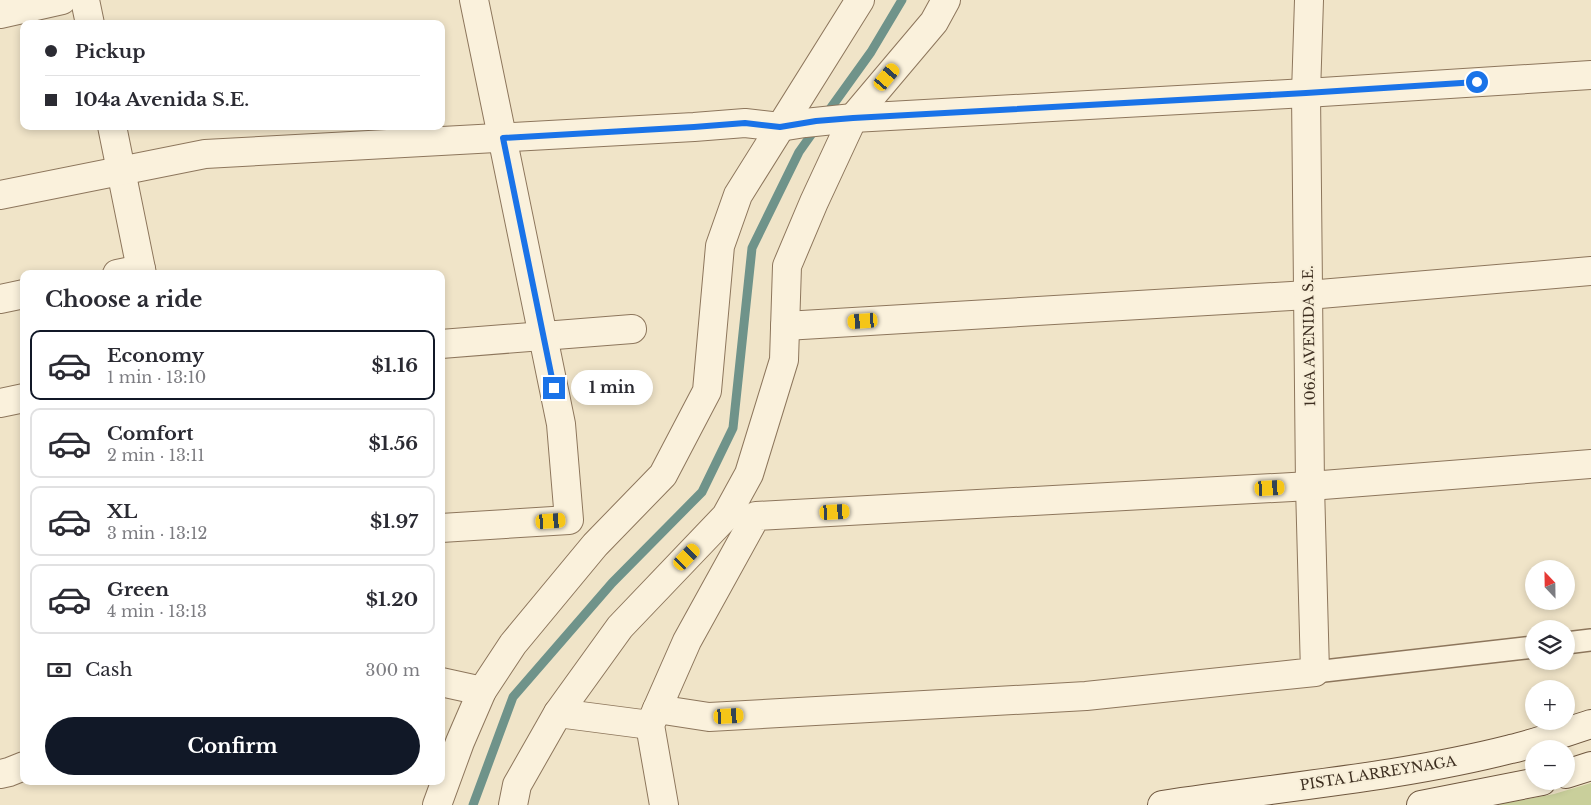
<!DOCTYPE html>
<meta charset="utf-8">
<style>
body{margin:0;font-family:"Libre Baskerville",serif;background:#f7f7f7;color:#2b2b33;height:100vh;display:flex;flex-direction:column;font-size:19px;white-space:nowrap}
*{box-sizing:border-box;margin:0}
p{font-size:16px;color:#7c7c81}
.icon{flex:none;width:28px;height:28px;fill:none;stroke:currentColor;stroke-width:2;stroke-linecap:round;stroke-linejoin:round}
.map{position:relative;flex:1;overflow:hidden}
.panel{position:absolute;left:20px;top:270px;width:425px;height:515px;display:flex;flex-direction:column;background:#fff;border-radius:10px;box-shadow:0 2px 8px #0003}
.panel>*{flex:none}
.top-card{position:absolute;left:20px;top:20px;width:425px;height:110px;border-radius:10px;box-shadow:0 2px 8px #0003;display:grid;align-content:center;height:110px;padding:0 25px;background:#fff}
.needle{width:32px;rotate:338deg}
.controls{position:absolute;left:1525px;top:560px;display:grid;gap:10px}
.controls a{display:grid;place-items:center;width:50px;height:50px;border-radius:50%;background:#fff;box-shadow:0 2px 8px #0003;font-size:25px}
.end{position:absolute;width:22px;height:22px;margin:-11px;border:6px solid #1a73e8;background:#fff;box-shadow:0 0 0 2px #fff}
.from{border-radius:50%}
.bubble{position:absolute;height:35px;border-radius:18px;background:#fff;box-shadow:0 2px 8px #0003;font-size:16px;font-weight:700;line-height:35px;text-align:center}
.car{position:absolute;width:15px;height:30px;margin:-15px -8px;border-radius:6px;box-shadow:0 0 4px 1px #0007;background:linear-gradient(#f5c518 24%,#345 0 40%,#f5c518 0 76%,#345 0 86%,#f5c518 0)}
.top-card b{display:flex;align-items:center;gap:18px;height:48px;font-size:19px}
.top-card b+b{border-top:1px solid #e1e1e2}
.top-card i{width:12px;height:12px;background:#2b2b33}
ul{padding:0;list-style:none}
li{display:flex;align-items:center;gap:15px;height:70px;margin:0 10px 8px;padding:0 15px;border:2px solid #e1e1e2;border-radius:10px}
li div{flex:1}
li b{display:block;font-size:19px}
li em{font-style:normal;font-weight:700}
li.current{border-color:#111827}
li>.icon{width:45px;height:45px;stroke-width:1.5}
h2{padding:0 25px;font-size:22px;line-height:60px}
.pay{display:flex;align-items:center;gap:12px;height:55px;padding:0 25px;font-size:19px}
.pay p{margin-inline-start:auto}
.primary-button{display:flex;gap:10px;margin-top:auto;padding:10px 25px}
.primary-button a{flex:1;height:58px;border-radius:30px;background:#111827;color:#fff;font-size:20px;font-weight:700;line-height:58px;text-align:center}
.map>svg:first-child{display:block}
</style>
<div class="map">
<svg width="1591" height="805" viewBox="0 0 1591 805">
<rect width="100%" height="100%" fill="#f0e4c8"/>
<path fill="#c9cf9b" d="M1591 783V805H1496L1554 794Z"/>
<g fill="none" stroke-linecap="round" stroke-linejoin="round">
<g stroke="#6f938a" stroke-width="9">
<path d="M825 116 871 52 902 0"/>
<path d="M473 805 513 697 612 583 702 492 733 428 752 248 799 152 816 128"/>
</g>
<g stroke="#8d765c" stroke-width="24">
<g id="pedestrian">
<path d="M1566 643 1591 640"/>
<path d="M1315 672 1534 647"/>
</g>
</g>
<g stroke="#8d765c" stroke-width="30">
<g id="minor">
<path d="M85 0 90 24"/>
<path d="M0 14 62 0"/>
<path d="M112 126 142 274"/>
<path d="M0 195 205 154 694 127 745 123 780 127 805 123 853 118 1306 93 1591 75"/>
<path d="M117 274 141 269"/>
<path d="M0 299 24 294"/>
<path d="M785 326 1308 295 1591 271"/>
<path d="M441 344 632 329"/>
<path d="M0 403 24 398"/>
<path d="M441 528 569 520 561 424 474 0"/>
<path d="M441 682 482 691"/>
<path d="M657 709 709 717 1086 696 1315 672 1310 486 1306 93 1309 0"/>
<path d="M558 713 650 725"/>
<path d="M0 774 9 772 24 766"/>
<path d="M437 805 460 742 482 691 513 644 595 545 663 475 707 391 720 246 738 195 860 0"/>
<path d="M513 805 517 785 558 713 620 627 726 516 749 474 784 360 787 266 814 202 853 118 934 22 946 0"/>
<path d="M664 805 650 725 687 641 756 516 1310 486 1591 464"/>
</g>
</g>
<g stroke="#6f573f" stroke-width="30">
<g id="secondary">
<path d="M1566 774 1591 766"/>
<path d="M1162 805C1278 787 1397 778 1511 749 1538 743 1565 732 1591 724"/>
<path d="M1421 805 1542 781"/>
</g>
</g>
<use href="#pedestrian" stroke="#faf1dc" stroke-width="21"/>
<use href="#minor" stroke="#faf1dc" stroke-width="28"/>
<use href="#secondary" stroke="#faf1dc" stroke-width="28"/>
</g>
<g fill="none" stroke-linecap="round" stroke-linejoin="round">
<path stroke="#1a73e8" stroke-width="6" d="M554 388 503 138 694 127 745 123 780 127 816 121 853 118 1306 93 1477 82"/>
</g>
<g text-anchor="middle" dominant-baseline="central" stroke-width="4" stroke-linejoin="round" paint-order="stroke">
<g font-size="14" fill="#3d2e20" stroke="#f7eed8">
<text transform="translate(1309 336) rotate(-91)">106A AVENIDA S.E.</text>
<text transform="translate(1378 773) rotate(-9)">PISTA LARREYNAGA</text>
</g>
</g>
</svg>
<div class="controls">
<a><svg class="needle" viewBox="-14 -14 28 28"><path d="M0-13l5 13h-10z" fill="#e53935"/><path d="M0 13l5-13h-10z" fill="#7c7c81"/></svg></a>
<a><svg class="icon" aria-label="layers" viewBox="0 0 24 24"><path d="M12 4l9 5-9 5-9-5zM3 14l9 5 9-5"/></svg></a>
<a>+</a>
<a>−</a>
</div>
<i class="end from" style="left:1477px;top:82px"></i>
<i class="end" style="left:554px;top:388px"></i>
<div class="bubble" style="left:571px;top:370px;width:82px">1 min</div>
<i class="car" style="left:887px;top:77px;rotate:40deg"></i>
<i class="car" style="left:863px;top:321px;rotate:266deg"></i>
<i class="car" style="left:1270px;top:488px;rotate:87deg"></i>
<i class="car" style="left:835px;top:512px;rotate:87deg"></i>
<i class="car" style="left:551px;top:521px;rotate:86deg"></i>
<i class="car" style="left:687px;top:557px;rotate:44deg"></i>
<i class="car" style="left:729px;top:716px;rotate:87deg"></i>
<div class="top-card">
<b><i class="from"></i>Pickup</b>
<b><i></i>104a Avenida S.E.</b>
</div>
<section class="panel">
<h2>Choose a ride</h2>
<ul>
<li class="current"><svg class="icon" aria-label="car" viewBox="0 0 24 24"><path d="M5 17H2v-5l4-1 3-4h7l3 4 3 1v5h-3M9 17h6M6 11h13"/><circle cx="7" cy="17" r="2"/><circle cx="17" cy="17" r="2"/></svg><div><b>Economy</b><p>1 min · 13:10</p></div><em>$1.16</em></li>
<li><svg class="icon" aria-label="car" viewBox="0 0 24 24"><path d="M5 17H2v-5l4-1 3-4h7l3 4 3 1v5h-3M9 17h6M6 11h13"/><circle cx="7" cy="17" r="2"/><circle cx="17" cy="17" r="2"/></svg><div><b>Comfort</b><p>2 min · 13:11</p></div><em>$1.56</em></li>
<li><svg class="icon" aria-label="car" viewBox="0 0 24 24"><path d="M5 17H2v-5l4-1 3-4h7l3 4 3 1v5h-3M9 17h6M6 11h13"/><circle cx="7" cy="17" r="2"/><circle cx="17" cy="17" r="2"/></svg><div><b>XL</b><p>3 min · 13:12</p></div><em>$1.97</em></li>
<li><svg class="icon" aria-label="car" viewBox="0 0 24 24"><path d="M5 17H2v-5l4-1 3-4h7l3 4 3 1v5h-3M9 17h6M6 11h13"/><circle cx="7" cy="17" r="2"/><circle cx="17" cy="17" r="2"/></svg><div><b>Green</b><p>4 min · 13:13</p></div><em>$1.20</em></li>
</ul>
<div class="pay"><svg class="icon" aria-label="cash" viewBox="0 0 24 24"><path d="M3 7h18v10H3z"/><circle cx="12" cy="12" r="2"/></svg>Cash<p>300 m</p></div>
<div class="primary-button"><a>Confirm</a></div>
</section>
</div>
